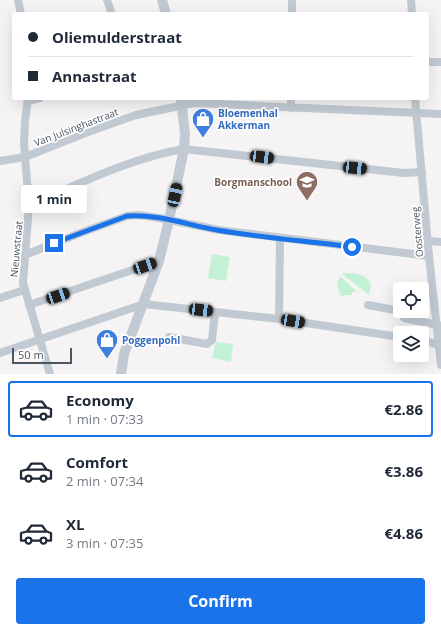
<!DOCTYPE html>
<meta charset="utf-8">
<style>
body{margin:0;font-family:"Open Sans",sans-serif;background:#f2f2f3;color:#1f2937;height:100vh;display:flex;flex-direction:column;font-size:15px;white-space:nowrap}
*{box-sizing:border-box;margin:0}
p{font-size:13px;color:#747a83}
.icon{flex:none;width:22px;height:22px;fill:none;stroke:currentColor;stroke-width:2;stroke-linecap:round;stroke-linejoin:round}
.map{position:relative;height:374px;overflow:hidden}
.drawer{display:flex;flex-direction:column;background:#fff;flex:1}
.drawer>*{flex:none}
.banner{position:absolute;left:12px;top:12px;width:417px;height:88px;border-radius:4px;box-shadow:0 4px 16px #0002;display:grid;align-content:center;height:88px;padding:0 16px;background:#fff}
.buttons{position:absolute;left:393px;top:282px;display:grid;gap:8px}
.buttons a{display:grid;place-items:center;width:36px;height:36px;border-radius:4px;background:#fff;box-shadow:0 4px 16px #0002;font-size:20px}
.scale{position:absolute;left:12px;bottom:10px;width:60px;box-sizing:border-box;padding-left:4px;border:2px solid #4a5661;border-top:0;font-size:11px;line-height:14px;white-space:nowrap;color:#4a5661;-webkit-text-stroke:3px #fff;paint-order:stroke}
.end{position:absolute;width:18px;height:18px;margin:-9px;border:5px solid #1a73e8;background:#fff;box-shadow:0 0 0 2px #fff}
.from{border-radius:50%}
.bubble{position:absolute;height:28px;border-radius:4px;background:#fff;box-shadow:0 4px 16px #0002;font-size:13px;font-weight:700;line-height:28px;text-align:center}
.car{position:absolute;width:12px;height:24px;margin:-12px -6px;border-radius:5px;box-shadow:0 0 3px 1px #0007;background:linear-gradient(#222 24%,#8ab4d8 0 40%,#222 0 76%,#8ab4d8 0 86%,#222 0)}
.banner b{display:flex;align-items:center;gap:14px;height:38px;font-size:15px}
.banner b+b{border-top:1px solid #e0e1e3}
.banner i{width:10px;height:10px;background:#1f2937}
ul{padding:7px 0 0;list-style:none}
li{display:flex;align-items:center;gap:12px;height:56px;margin:0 8px 6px;padding:0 8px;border:2px solid transparent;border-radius:4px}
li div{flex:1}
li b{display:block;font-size:15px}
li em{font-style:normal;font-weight:700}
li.on{border-color:#1a73e8}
li>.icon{width:36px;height:36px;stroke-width:1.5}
.cta{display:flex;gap:8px;margin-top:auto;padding:8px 16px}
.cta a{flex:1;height:46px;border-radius:4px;background:#1a73e8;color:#fff;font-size:16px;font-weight:700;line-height:46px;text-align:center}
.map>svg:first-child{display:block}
</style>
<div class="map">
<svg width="441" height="374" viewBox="0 0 441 374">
<rect width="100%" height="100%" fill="#f5f3f3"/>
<g fill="#c3f1d5">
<path d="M212 254 230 257 226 281 208 278Z"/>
<path d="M345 273C356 273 368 274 371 286L369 295 342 274Z"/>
<path d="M340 276 357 292H352V295H345L343 297 340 294 337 285Z"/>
<path d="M216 342 233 344 231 362 212 358Z"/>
</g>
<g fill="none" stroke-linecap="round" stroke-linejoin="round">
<g stroke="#c1cad2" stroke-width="8">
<path d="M18 0 21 14"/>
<path d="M107 0 112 14"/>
<path d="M411 0 412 14"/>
<path d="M292 14V0"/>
<path d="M427 62H441"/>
<path d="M28 98 25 121 24 144 29 205 23 283 50 374"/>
<path d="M291 98V108"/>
<path d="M415 98 429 256 441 365"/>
<path d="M28 101 40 98"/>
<path d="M0 161 25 157 88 132 136 115 194 103 441 114"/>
<path d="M29 205C80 184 130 158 184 149L404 173 422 172"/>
<path d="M428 241 441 242"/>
<path d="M25 255 83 232 127 216 138 215 159 218 219 230 429 256"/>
<path d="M0 298 24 290"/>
<path d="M29 305 159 261"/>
<path d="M368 305 400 311"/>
<path d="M401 311 404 318 438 325"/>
<path d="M279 319 280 238"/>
<path d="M169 337 207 344 212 340 215 312"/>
<path d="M422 340 439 345"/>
<path d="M0 353 144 304 279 319 400 337"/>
</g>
<g stroke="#c1cad2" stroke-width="10">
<path d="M162 0 166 14"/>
<path d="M121 374 124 354 159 261 169 220 184 149 185 134 181 98"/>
</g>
</g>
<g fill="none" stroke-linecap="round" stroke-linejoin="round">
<path stroke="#1a73e8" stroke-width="5" d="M54 243 127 216C158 214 188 225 217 230 262 238 307 241 352 247"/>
</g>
<defs>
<g id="shop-pin" transform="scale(1.15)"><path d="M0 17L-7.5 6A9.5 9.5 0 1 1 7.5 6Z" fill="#3f7fe0" stroke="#fff"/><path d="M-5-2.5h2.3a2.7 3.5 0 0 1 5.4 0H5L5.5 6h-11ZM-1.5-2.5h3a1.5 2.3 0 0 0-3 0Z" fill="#fff"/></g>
<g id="school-pin" transform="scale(1.15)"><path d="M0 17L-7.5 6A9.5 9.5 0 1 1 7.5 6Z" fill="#8d6e63" stroke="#fff"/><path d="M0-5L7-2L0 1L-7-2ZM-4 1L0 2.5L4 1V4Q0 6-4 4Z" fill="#fff"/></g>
</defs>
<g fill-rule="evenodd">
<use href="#shop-pin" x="203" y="119"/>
<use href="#school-pin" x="307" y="182"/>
<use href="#shop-pin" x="107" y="340"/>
</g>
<g text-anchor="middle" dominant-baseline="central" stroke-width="3.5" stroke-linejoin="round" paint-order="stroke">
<g font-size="10" font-weight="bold" fill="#366cbe" stroke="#fff" text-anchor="start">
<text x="218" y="113">Bloemenhal<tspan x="218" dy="12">Akkerman</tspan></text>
<text x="122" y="340">Poggenpohl</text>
</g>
<g font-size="10" fill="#4a5661" stroke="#fff">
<text transform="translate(76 127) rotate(-21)">Van Julsinghastraat</text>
<text transform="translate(417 232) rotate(-95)">Oosterweg</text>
<text transform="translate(16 249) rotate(-85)">Nieuwstraat</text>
</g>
<g font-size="10" font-weight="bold" fill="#785e54" stroke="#fff" text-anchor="end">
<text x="292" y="182">Borgmanschool</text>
</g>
</g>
</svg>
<div class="buttons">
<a><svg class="icon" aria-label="locate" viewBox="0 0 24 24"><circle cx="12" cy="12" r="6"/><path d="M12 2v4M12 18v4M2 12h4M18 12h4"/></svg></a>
<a><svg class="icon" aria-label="layers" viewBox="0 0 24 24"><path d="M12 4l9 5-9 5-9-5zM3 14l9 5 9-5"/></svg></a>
</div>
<div class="scale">50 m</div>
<i class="end from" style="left:352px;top:247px"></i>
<i class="end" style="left:54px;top:243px"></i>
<div class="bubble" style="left:21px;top:185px;width:66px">1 min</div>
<i class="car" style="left:262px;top:157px;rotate:97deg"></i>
<i class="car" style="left:355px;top:168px;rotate:96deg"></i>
<i class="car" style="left:175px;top:195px;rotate:12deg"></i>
<i class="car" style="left:145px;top:266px;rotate:71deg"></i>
<i class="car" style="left:58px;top:296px;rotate:71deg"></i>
<i class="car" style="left:201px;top:310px;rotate:96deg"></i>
<i class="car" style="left:293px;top:321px;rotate:100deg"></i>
<div class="banner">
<b><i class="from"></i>Oliemulderstraat</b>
<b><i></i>Annastraat</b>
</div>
</div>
<section class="drawer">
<ul>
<li class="on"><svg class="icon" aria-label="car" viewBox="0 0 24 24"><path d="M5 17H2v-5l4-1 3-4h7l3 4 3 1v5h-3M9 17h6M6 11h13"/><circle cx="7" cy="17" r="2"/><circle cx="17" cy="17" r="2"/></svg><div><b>Economy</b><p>1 min · 07:33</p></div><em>€2.86</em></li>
<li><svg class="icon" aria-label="car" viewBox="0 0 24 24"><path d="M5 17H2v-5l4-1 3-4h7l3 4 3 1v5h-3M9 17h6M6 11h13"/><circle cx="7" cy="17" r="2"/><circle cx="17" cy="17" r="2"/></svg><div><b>Comfort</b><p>2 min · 07:34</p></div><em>€3.86</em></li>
<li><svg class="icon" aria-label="car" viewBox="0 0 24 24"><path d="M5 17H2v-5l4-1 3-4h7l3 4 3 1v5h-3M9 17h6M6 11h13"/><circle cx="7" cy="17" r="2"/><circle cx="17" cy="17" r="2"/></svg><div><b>XL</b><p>3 min · 07:35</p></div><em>€4.86</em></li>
</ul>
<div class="cta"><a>Confirm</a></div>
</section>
